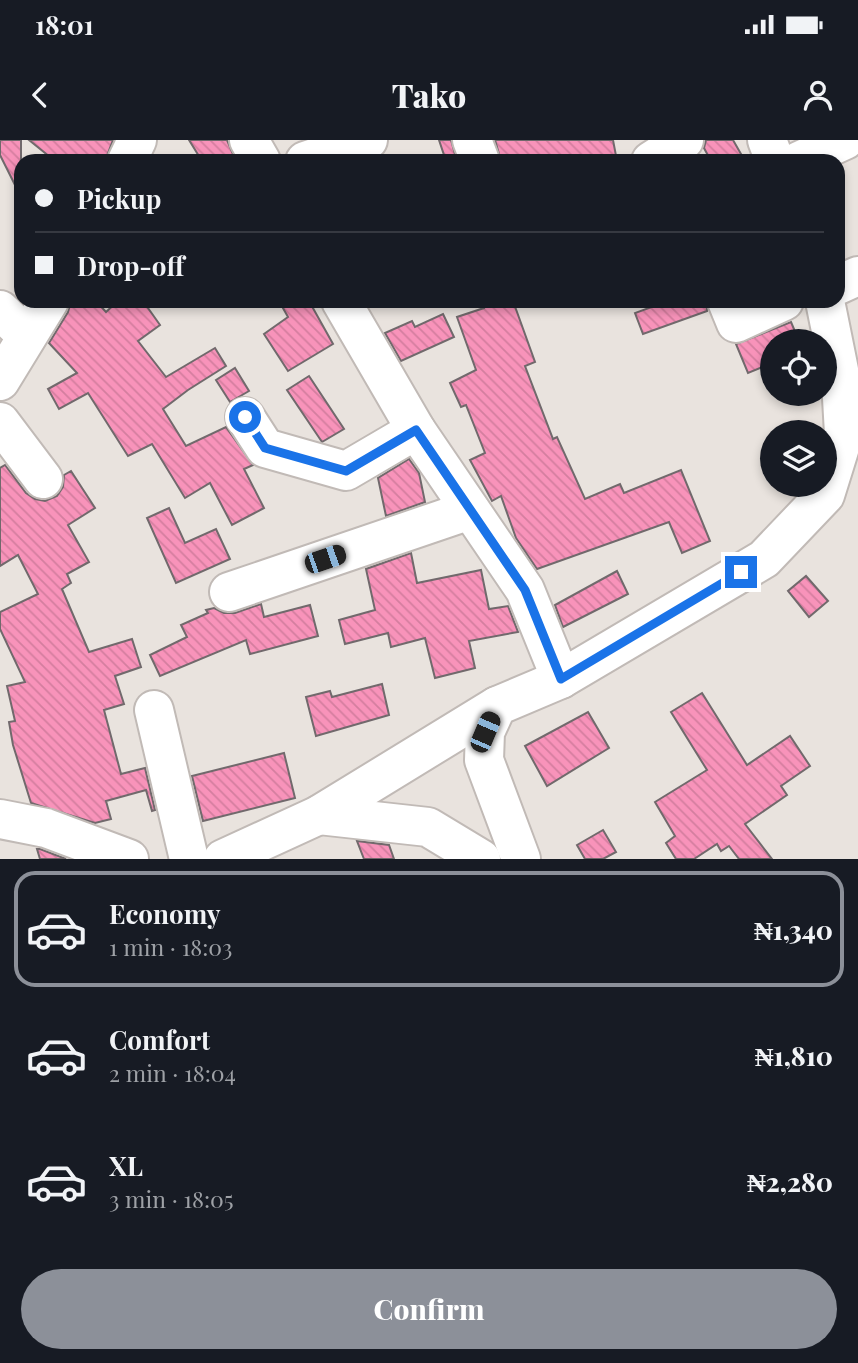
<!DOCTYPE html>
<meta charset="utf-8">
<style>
body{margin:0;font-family:"Playfair Display",serif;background:#242831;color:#f1f3f6;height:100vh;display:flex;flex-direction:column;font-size:26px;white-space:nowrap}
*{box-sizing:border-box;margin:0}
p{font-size:23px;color:#9ea1a6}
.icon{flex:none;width:38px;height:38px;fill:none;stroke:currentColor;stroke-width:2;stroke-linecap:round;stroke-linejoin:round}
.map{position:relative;height:719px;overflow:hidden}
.panel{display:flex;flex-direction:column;background:#171b24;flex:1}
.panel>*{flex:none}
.top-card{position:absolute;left:14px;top:14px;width:831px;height:154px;border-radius:21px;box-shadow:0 4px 10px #0003;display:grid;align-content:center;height:154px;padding:0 21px;background:#171b24}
.tools{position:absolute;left:760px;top:189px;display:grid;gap:14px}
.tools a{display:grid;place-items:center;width:77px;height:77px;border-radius:50%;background:#171b24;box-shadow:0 4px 10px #0003;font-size:35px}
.end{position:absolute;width:32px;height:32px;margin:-16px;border:9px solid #1a73e8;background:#fff;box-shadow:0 0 0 4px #fff}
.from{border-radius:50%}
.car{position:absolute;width:21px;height:42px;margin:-21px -10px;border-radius:9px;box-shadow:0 0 5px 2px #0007;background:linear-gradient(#222 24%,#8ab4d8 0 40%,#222 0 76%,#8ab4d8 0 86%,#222 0)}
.top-card b{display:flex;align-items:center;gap:24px;height:66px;font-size:26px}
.top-card b+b{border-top:2px solid #363941}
.top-card i{width:18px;height:18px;background:#f1f3f6}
ul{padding:12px 0 0;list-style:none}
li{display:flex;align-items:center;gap:21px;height:116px;margin:0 14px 10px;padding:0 7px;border:4px solid transparent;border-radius:21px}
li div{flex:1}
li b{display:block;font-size:26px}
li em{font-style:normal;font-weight:800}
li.selected{border-color:#8c9099}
li>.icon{width:63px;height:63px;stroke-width:1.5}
.action{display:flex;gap:14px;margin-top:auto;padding:14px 21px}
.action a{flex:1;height:80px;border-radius:42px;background:#8c9099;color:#fff;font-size:28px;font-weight:800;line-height:80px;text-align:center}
.status{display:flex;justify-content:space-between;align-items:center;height:49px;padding:0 35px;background:#171b24;direction:ltr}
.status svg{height:19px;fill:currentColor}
header{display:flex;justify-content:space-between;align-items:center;height:91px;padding:0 21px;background:#171b24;font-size:32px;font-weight:800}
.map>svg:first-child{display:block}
</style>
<div class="status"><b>18:01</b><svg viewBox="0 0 49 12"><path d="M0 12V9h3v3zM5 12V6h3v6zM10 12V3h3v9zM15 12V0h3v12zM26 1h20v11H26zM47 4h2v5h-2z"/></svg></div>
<header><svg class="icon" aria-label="back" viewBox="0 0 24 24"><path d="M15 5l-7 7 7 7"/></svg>Tako<svg class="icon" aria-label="person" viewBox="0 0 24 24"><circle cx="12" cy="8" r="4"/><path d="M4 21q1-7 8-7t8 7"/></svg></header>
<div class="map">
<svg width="858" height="719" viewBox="0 0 858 719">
<defs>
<pattern id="building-back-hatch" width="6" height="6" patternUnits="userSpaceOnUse" patternTransform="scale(1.75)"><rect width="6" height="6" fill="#f893ba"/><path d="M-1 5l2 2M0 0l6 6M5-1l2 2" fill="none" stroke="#d47e9f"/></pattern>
</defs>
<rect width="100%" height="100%" fill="#e9e3de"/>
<g fill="url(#building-back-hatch)" stroke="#71696c" stroke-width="2">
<path d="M0 0H21V57L0 15Z"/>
<path d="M29 0H113L105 21H55Z"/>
<path d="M189 0H227L236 21H202Z"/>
<path d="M439 0H451L457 21H446Z"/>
<path d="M495 0H613L617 21H501Z"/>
<path d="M706 0H733L745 21H711L704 8Z"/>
<path d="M71 161H96L106 172 118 161H143L160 185 138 201 166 237 215 208 226 226 188 250 163 269 186 306 226 287 253 325 244 329 264 368 232 385 210 343 185 358 152 304 128 316 88 253 59 269 48 249 77 233 49 203 68 172Z"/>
<path d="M279 161H309L333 204 288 231 264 194 288 177Z"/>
<path d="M482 161H513L535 222 525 226 553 299 557 297 585 359 620 344 624 353 681 330 710 401 682 413 669 382 537 429 516 398 501 356 492 361 470 320 485 313 466 265 461 267 450 243 476 230 457 177 484 168Z"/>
<path d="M668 161H706L707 171 643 194 635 173Z"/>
<path d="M443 174 454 197 401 221 385 193 412 181 415 187Z"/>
<path d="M791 182 799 201H772V223L748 233 736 204Z"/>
<path d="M235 228 249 251 230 262 216 240Z"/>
<path d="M309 236 344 289 322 302 287 250Z"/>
<path d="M409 319 419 333 425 362 386 376 378 338Z"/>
<path d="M5 325 26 353 35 359 45 361 57 356 63 347 64 335 71 331 95 368 68 385 89 422 67 434 71 443 62 449 89 512 132 499 141 527 115 536 124 564 104 570 121 634 145 628 155 670 152 671 146 650 106 661 111 679 95 683 31 663 13 605 9 582 15 581 7 546 25 542 0 489V472L38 454 18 415 0 426V328Z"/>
<path d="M169 368 185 403 216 389 230 419 176 443 147 378Z"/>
<path d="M411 413 417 443 481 430 489 469 508 466 518 492 469 501 475 528 435 538 425 498 391 507 388 493 345 504 339 480 375 470 366 429Z"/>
<path d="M617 431 628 454 563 487 555 465Z"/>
<path d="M806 436 828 461 809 477 788 451Z"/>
<path d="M261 464 264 477 310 465 318 496 250 514 246 500 160 536 150 515 187 497 181 485 208 473 206 470 214 468 224 473H235Z"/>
<path d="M382 544 389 575 316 596 306 557 330 551 332 557Z"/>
<path d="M702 553 747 625 790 596 810 626 781 646 787 655 745 684 772 719H739L729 706 721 711 717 704 694 719H676L666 703 675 696 655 662 707 630 671 572Z"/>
<path d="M588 572 609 608 547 646 525 606Z"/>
<path d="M284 613 295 658 203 681 192 636Z"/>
<path d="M603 690 616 712 603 719H585L577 705Z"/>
<path d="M357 701 389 705 394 719H364Z"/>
<path d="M37 709H40L66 719H40Z"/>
</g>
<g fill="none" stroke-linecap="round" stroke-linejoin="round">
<g stroke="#c1bab6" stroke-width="42">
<g id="minor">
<path d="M249 0 261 21"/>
<path d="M472 0 480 21"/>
<path d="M767 0 775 21"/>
<path d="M127 21 137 0"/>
<path d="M305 21 368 0"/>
<path d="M651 21 684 0"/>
<path d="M799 21 845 0"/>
<path d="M838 145 858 136"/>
<path d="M341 161 416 290 525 450 561 539"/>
<path d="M727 161 736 183 784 161"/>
<path d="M0 170 27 196"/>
<path d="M0 241 49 161"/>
<path d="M245 277 265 308 346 331 416 290"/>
<path d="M0 282 43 339"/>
<path d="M229 452 470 370"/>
<path d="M154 570 189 719"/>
<path d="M319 675 428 687 481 719"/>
<path d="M0 679 46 688 129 719"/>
<path d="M223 719 319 675 497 566"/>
<path d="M521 719 484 620 485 592 497 566 561 539 764 419 825 355 844 294 841 240 825 161"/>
</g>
</g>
<use href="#minor" stroke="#fff" stroke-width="38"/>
</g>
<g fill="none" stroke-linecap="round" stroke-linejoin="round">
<path stroke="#1a73e8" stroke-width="9" d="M245 277 265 308 346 331 416 290 525 450 561 539 741 432"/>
</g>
</svg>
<div class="tools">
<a><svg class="icon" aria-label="locate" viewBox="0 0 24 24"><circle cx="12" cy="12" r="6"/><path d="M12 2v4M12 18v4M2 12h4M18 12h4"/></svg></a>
<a><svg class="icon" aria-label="layers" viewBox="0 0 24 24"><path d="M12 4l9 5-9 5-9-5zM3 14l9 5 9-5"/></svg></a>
</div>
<i class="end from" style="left:245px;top:277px"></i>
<i class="end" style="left:741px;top:432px"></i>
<i class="car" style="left:325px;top:419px;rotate:71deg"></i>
<i class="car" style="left:485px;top:592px;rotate:23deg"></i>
<div class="top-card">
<b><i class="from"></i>Pickup</b>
<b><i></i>Drop-off</b>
</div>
</div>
<section class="panel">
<ul>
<li class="selected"><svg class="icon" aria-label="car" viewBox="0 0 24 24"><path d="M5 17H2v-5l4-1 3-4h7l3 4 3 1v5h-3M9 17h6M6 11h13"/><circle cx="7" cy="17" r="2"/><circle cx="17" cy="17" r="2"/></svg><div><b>Economy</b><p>1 min · 18:03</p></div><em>₦1,340</em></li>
<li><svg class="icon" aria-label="car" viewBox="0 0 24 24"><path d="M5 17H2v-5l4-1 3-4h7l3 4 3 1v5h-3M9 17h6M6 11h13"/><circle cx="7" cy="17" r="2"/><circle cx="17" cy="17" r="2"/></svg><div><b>Comfort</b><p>2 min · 18:04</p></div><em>₦1,810</em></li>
<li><svg class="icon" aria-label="car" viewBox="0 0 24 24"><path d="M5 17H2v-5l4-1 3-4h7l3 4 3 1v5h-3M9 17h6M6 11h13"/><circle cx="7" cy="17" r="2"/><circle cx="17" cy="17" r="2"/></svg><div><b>XL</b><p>3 min · 18:05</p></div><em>₦2,280</em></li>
</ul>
<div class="action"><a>Confirm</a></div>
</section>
